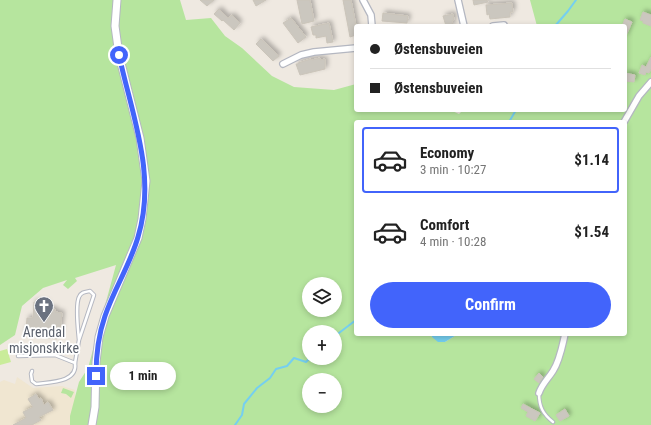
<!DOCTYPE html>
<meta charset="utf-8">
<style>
body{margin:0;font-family:"Roboto Condensed",sans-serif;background:#f6f6f6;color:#222;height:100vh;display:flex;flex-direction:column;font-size:15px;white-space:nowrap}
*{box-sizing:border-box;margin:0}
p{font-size:13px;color:#767676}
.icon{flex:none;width:22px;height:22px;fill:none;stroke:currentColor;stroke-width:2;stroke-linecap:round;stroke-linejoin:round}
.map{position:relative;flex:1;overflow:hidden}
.panel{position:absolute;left:354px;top:120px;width:273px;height:216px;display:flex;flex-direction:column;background:#fff;border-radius:4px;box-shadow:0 2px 6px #0003}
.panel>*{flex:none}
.banner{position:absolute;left:354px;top:24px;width:273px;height:88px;border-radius:4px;box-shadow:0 2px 6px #0003;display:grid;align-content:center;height:88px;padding:0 16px;background:#fff}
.controls{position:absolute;left:302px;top:277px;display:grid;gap:8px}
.controls a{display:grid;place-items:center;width:40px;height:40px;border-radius:50%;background:#fff;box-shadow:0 2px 6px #0003;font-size:20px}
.end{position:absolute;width:18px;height:18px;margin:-9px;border:5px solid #4264fb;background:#fff;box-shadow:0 0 0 2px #fff}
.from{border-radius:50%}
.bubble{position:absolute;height:28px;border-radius:14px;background:#fff;box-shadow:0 2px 6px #0003;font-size:13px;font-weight:700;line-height:28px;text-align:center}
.banner b{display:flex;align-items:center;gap:14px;height:38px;font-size:15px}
.banner b+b{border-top:1px solid #e0e0e0}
.banner i{width:10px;height:10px;background:#222}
ul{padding:7px 0 0;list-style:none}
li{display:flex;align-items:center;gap:12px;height:66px;margin:0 8px 6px;padding:0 8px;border:2px solid transparent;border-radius:4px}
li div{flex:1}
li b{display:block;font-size:15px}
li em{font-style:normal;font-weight:700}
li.active{border-color:#4264fb}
li>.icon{width:36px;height:36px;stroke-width:1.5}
.action{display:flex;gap:8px;margin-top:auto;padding:8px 16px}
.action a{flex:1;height:46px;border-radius:24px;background:#4264fb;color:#fff;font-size:16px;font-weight:700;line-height:46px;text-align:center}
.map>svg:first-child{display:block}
</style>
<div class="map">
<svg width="651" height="425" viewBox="0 0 651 425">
<defs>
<filter id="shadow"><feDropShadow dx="2.5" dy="-2.5" stdDeviation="2" flood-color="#0004"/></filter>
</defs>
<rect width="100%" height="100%" fill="#efe9e1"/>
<path fill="#f0e6d1" d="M17 377 33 388 62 386 75 390V425H0V382L4 380 15 384Z"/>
<g fill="#b6e59e" fill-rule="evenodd">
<path d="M0 0H180L186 20 211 18 225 36 242 48 272 76 294 87 334 90 356 84V110H450L459 114 463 110H625V26H537L530 0H651V425H70V416L79 382 88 368 116 265 75 278 77 281 68 289 63 285 67 280 43 288 22 306 15 335 0 345ZM356 122H625V334H458L445 342 432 337 431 334H356ZM309 284H335V310H309ZM309 332H335V358H309ZM309 380H335V406H309Z"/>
<path d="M63 388 74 392 71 398 66 394 61 393Z"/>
</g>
<path fill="#c9ec9a" d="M7 349 11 362 0 365V351Z"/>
<path fill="#75cff0" d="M431 334H458L445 342H438L432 337Z"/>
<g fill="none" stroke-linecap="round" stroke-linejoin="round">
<g stroke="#75cff0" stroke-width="2">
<path d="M555 26 568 11 576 0"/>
<path d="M509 122 516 110"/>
<path d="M335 336 356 320"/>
<path d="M235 425 242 415 244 404 257 388 270 378 276 369 287 366 294 358 306 362 310 358"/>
</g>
</g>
<g fill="#cbc7bf" stroke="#cbc5ba" filter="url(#shadow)">
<path d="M200 0H214L207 6Z"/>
<path d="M253 0H266L256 6Z"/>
<path d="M297 0H310L314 21 302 24Z"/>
<path d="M343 0H351L356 26V35L350 37Z"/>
<path d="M473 0H487L488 2 474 5Z"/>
<path d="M512 3 513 12H510V17L490 19 489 14 487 15 486 5Z"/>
<path d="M219 9 228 18 232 15 240 23 234 30 223 20 222 21 214 14Z"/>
<path d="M643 12 651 15V26L643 23V21L640 20Z"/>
<path d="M383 13 408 16 407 23 382 21Z"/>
<path d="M453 14 454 20 452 21 453 26H446L443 16Z"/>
<path d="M291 18 306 37 298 43 283 23Z"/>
<path d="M625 19 632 22 625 38V26H622Z"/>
<path d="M329 23 333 42 327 43 326 36 316 38V35H313L311 27Z"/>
<path d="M261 39 279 56 273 61 256 44Z"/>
<path d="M651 57V69L649 73 646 72 645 75 639 73 642 65 646 67Z"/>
<path d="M320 58V60L325 59V69L300 75 296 64H298V63L311 59 312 60Z"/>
<path d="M625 73 635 75 634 82 625 81Z"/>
<path d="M34 302 46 303V309H55V312L62 313 60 331 58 330 57 339 23 335 24 329H26L27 318H33Z"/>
<path d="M539 373 543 377 539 383 534 379Z"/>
<path d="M36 394 39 399 41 398 44 405 48 402 53 410 39 417 41 420 32 425H13L26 418 23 412 33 407 28 399Z"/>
<path d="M523 404 540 413 535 421 526 416 528 412 521 408Z"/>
<path d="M565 409 569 416 560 421 556 415Z"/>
</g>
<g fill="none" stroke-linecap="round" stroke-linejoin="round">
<g stroke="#b4b7c1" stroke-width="4.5">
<g id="lane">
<path d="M18 356 55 355 75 363C78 383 49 382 36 384L32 381 31 374 32 371"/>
<path d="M75 363 79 340 94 295 90 291C85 292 81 292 79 297 75 306 78 329 79 340"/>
<path d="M539 393C539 407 543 414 553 422"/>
</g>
</g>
<g stroke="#b4b7c1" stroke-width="8">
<g id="street">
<path d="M363 0 371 15 372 26"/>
<path d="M458 0 464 26"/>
<path d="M493 26 504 25"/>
<path d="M283 64 301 55 314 52 356 48"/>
<path d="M624 122 639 96 651 82"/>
<path d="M539 393C542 384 548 379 553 371 560 360 562 347 565 334"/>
</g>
</g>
<g stroke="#b4b7c1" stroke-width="9">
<path id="secondary" d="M92 425 95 407 96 362 99 337 105 316 138 238 142 219 146 181 140 138 119 55 115 26 117 0"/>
</g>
<use href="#lane" stroke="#fff" stroke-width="2.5"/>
<use href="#street" stroke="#fff" stroke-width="5.5"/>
<use href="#secondary" stroke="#fff" stroke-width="7"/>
</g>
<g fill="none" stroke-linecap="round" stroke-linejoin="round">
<path stroke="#4264fb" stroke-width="5" d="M96 376C96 356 98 336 105 316 114 289 130 265 138 237 157 175 132 116 119 55"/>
</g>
<defs>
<g id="church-pin" transform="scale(1)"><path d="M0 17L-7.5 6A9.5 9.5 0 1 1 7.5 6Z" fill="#6b7280" stroke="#fff"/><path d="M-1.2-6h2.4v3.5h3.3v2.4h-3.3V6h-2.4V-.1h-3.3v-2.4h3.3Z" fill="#fff"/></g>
</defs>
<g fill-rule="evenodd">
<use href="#church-pin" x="44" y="306"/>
</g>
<g text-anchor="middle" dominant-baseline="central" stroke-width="3.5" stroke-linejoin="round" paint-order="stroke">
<g font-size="14" fill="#5b616d" stroke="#fff">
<text x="44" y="332">Arendal<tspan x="44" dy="16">misjonskirke</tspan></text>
</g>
</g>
</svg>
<div class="controls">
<a><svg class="icon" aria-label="layers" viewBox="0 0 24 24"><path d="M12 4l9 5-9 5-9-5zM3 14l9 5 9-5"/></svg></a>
<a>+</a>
<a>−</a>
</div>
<i class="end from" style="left:119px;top:55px"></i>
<i class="end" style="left:96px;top:376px"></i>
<div class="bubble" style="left:110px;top:362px;width:66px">1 min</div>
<div class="banner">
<b><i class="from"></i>Østensbuveien</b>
<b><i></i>Østensbuveien</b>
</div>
<section class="panel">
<ul>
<li class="active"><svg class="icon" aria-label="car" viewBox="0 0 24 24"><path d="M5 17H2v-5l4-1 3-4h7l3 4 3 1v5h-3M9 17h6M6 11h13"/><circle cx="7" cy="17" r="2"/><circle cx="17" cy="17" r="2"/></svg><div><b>Economy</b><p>3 min · 10:27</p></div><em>$1.14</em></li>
<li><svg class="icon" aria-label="car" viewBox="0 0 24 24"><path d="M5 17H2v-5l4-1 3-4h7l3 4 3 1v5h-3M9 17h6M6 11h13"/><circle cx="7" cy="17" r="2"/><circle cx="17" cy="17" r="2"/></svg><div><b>Comfort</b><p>4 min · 10:28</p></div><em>$1.54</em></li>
</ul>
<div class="action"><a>Confirm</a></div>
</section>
</div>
